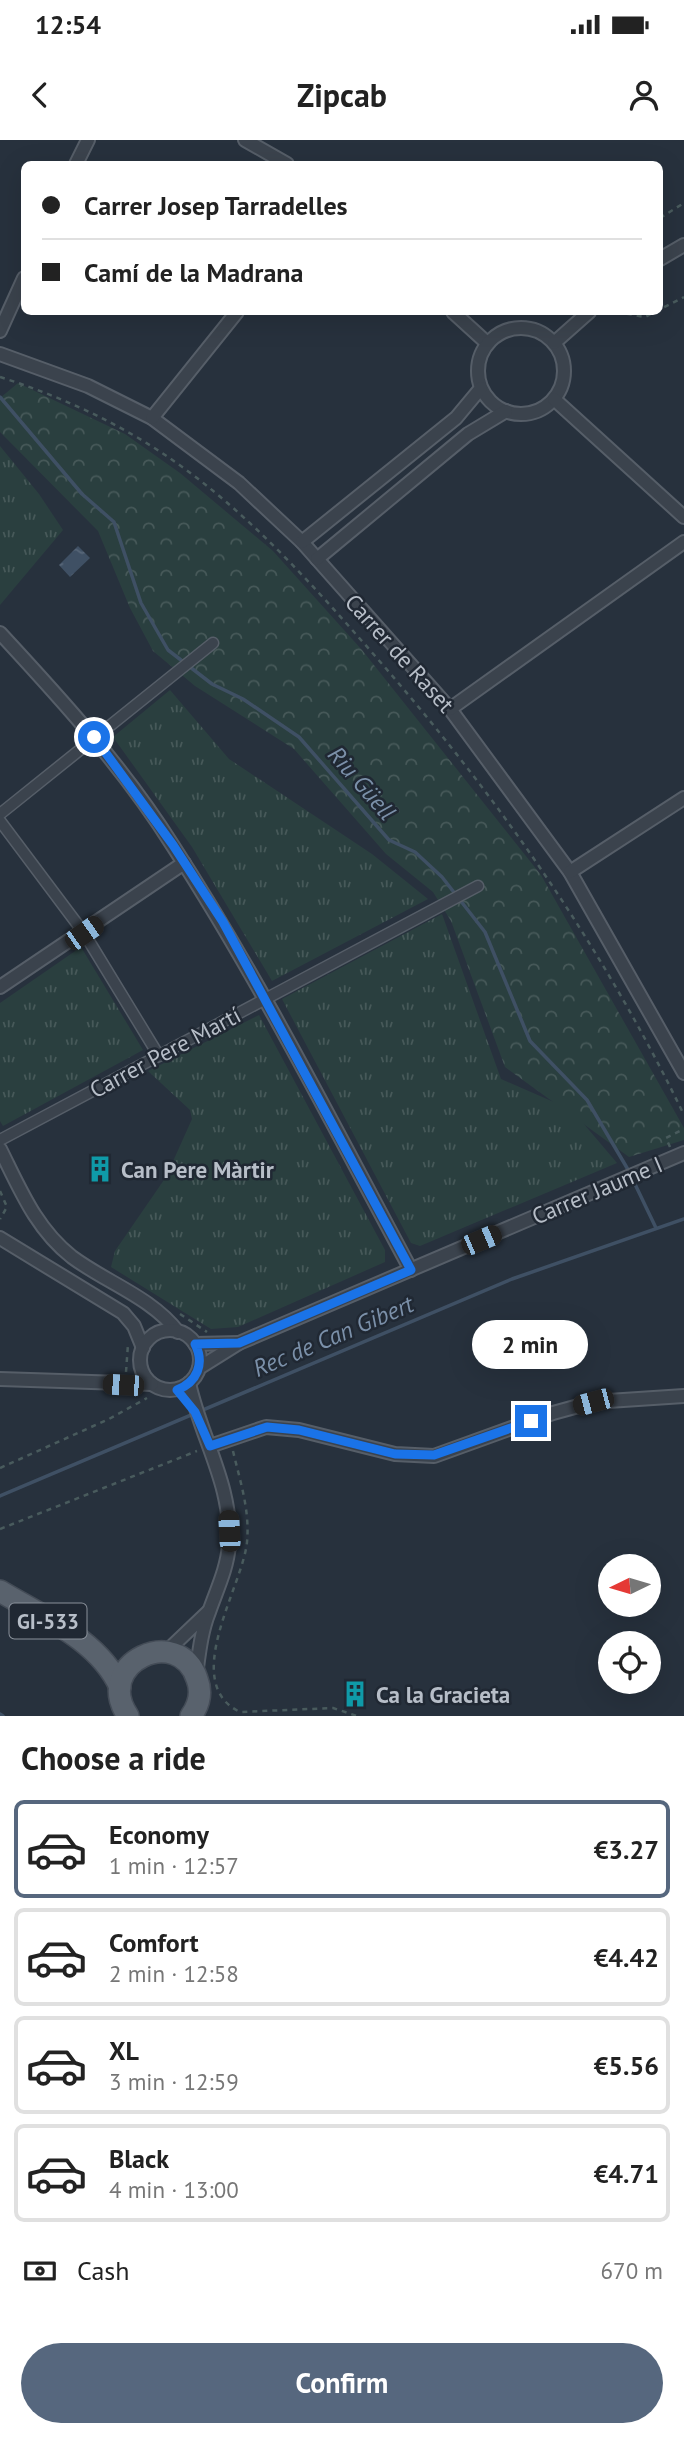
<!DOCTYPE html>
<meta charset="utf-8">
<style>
body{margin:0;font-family:"PT Sans",sans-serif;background:#f6f6f6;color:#222;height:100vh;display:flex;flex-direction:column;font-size:26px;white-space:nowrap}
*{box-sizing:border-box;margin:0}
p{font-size:23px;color:#767676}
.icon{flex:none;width:38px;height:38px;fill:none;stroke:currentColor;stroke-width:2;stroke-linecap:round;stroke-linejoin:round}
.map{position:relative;height:1576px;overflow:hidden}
.sheet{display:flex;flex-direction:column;background:#fff;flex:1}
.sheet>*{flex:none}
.guide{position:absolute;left:21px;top:21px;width:642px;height:154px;border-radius:10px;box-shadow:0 7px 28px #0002;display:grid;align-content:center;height:154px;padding:0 21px;background:#fff}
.needle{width:46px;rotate:265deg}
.controls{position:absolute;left:598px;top:1414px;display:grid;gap:14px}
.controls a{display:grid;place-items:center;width:63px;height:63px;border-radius:50%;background:#fff;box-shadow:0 7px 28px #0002;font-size:35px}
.end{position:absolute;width:32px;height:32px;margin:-16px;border:9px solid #1a73e8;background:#fff;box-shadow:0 0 0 4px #fff}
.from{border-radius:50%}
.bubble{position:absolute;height:49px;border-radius:24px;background:#fff;box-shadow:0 7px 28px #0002;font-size:23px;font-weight:600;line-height:49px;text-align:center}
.car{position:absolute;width:21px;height:42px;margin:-21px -10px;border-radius:9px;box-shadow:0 0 5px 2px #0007;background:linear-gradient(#222 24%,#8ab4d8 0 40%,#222 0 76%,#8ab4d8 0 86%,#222 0)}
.guide b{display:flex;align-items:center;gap:24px;height:66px;font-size:26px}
.guide b+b{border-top:2px solid #e0e0e0}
.guide i{width:18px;height:18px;background:#222}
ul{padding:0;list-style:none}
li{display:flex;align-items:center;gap:21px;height:98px;margin:0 14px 10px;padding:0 7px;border:4px solid #e0e0e0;border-radius:10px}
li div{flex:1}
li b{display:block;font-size:26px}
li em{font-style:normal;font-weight:600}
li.selected{border-color:#56677e}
li>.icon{width:63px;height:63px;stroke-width:1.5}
h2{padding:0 21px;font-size:32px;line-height:84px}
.pay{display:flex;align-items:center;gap:18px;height:77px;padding:0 21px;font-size:26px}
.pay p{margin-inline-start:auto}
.action{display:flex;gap:14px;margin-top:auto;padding:14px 21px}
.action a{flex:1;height:80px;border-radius:42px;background:#56677e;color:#fff;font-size:28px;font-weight:600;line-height:80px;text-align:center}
.status{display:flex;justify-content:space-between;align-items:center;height:49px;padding:0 35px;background:#fff;direction:ltr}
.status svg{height:19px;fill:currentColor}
header{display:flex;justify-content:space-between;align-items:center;height:91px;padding:0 21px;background:#fff;font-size:32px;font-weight:600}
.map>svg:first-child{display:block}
</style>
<div class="status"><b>12:54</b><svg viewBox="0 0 49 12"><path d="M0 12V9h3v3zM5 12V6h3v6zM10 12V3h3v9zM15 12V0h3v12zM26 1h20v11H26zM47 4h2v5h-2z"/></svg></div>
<header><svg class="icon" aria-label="back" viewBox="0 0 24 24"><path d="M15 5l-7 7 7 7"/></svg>Zipcab<svg class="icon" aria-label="person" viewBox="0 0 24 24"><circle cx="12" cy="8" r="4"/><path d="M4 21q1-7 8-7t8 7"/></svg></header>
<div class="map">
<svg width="684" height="1576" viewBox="0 0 684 1576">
<defs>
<pattern id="grass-tufts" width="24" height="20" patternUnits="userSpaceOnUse" patternTransform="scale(1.75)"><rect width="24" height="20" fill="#2a3f3f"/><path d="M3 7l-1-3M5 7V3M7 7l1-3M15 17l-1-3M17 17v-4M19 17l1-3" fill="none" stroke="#475959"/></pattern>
<pattern id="park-crowns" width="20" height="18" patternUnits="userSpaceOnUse" patternTransform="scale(1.75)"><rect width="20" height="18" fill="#2a3f3f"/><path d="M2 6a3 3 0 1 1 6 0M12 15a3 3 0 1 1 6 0" fill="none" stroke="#475959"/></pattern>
<pattern id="water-ripples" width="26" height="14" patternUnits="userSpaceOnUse" patternTransform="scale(1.75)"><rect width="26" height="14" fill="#3f5064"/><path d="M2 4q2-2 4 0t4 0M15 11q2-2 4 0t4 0" fill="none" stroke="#586779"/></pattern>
</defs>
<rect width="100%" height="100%" fill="#27313d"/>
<g fill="url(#grass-tufts)">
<path d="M0 306 39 354 63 390 0 465Z"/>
<path d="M170 550 229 619 372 714 428 759 272 841 192 707 113 597Z"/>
<path d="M442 774 501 939 572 970 617 1023 420 1106 411 1103 282 859Z"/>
<path d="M81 807 143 910 3 986 0 981V863Z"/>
<path d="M259 875 385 1110V1122L238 1187 211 1189 111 1127 115 1111 166 1037 192 979 190 970 148 931Z"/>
</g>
<path fill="url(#park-crowns)" d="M18 243 125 294 180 333 273 411 362 510 541 735 684 988V1000L629 1017 505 927 451 781 433 752 386 714 294 609 195 546 153 511 130 468 98 391 0 292V258Z"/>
<path fill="url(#water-ripples)" d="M78 406 90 418 70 437 59 425Z"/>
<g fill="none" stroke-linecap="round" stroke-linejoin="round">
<g stroke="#3f5064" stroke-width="3.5">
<path d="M0 257 82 354 114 382 141 463 168 510 212 544 243 559 299 597 389 700 415 712 442 737 485 792 530 901 587 960 630 1033"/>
<path d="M633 1040 656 1088"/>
<path d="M0 1356 512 1139 684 1079"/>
<path d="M0 1574 3 1576"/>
</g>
<g stroke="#565e68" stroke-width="13">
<g id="pedestrian">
<path d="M0 674 213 503"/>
<path d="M0 681 84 793 159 916"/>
<path d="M0 1000 478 746"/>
</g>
</g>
<g stroke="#565e68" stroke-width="16">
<g id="minor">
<path d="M245 0 287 24"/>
<path d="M76 24 88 0"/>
<path d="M660 119 684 105"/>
<path d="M453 172 487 203"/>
<circle cx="521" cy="231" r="43"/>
<path d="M0 191 24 138"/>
<path d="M554 203 589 172"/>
<path d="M0 214 88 246 152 278 239 343 302 402 450 569 570 732 684 933"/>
<path d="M554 259 684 377"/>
<path d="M152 278 237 172"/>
<path d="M302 402 456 278 481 248"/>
<path d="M317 419 468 294 506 271"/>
<path d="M0 493C62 560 124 628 173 706 261 842 334 987 411 1130"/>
<path d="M450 569 684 402"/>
<path d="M570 732 684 658"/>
<path d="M0 847 184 723"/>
<path d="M0 1009C20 1049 36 1089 72 1117 107 1143 151 1157 178 1192"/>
<path d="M0 1098 123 1173 134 1186 143 1208"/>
<circle cx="170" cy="1220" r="30"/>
<path d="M195 1204 239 1203"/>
<path d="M199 1228 239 1203 684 1013"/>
<path d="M0 1239 152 1244"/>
<path d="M189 1243C201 1299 233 1346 229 1405 227 1429 217 1449 209 1472 201 1492 199 1514 196 1535"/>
<path d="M210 1306 266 1287 299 1290 395 1314 434 1316 553 1273 593 1262 684 1256"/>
<path d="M166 1512 208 1472"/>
</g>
</g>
<g stroke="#444c57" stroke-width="24">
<g id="primary">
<path d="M0 1451C43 1477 99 1500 120 1547"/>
<path d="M128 1576C92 1523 179 1483 197 1539 202 1552 199 1565 191 1576"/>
</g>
</g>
<g stroke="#495b5d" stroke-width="2.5" stroke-dasharray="5 5" stroke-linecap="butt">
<path d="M660 78 684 63"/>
<path d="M617 172 645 177 684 157"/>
<path d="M0 237C60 256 119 283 171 319 243 369 304 435 361 500 489 644 600 801 684 975"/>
<path d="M670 1007 666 998 684 989"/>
<path d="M0 1051 7 1067 0 1079"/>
<path d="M180 1174 207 1192"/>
<path d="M126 1232 128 1204"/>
<path d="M233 1311C240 1341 250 1370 247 1402 243 1446 179 1543 240 1572L333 1568 357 1576"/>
<path d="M0 1328 109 1279 147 1258"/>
<path d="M0 1389 197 1311"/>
</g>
<use href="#pedestrian" stroke="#3b434d" stroke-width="10"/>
<use href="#minor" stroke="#3b434d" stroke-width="12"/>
<use href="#primary" stroke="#59626d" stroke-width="21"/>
</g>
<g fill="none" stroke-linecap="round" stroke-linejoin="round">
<path stroke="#1a73e8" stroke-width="9" d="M94 597 173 705 223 782 411 1130 239 1203 195 1204C205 1224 197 1242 177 1250L195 1272 210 1306 267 1287 299 1290 395 1314 434 1315 531 1281"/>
</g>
<defs>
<g id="building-bare" transform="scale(2.1)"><path d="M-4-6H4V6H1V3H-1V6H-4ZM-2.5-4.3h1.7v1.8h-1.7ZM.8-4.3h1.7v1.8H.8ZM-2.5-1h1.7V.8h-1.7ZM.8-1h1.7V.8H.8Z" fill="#0f9aa8" stroke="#202833" stroke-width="2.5" paint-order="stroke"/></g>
</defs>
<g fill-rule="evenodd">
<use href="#building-bare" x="100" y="1029"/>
<use href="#building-bare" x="355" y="1554"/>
</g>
<g text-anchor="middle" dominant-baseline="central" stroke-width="5" stroke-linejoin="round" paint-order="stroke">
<rect fill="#202833" stroke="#8a919b" stroke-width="2" x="9.5" y="1463.5" width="77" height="35" rx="5"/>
<g font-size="21" font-weight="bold" fill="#b7bec8">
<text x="48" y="1481">GI-533</text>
</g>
<g font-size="23" fill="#b7bec8" stroke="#202833">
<text transform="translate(400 513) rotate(48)">Carrer de Raset</text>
<text transform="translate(165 912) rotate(-28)">Carrer Pere Martí</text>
<text transform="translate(597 1050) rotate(-23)">Carrer Jaume I</text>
</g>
<g font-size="23" font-weight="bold" fill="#b7bec8" stroke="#202833" text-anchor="start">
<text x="121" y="1029">Can Pere Màrtir</text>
<text x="376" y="1554">Ca la Gracieta</text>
</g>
<g font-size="24" font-style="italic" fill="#7b90a9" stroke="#202833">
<text transform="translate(362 643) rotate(49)">Riu Güell</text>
<text transform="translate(333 1196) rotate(-23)">Rec de Can Gibert</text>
</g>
</g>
</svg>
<div class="controls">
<a><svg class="needle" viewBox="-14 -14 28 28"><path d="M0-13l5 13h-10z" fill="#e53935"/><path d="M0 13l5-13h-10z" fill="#767676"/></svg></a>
<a><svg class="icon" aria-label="locate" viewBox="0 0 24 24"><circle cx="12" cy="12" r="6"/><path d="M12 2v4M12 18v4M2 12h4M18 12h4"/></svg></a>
</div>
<i class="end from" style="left:94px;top:597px"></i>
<i class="end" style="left:531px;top:1281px"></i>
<div class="bubble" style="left:472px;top:1180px;width:116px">2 min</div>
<i class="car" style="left:84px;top:793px;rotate:55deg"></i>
<i class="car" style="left:481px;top:1100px;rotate:67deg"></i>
<i class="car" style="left:123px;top:1245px;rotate:273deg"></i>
<i class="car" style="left:593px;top:1262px;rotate:255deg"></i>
<i class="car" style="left:229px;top:1391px;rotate:357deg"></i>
<div class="guide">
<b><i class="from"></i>Carrer Josep Tarradelles</b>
<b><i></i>Camí de la Madrana</b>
</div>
</div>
<section class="sheet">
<h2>Choose a ride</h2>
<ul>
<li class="selected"><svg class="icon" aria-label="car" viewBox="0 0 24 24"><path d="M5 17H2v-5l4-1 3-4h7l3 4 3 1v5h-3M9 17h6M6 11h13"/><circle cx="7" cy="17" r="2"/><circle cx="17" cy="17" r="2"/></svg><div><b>Economy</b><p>1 min · 12:57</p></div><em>€3.27</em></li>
<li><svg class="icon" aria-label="car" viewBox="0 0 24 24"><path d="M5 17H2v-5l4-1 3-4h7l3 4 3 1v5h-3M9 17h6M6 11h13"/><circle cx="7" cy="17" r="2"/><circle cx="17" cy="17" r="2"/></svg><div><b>Comfort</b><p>2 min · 12:58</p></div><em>€4.42</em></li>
<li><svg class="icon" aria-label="car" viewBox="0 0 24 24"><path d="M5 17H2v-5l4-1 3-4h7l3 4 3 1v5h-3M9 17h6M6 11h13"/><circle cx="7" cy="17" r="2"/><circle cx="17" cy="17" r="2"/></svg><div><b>XL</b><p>3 min · 12:59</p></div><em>€5.56</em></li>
<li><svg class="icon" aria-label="car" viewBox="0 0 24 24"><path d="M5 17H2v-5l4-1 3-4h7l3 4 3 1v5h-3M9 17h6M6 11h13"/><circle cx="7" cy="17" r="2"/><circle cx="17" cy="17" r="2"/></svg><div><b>Black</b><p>4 min · 13:00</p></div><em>€4.71</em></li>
</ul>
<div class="pay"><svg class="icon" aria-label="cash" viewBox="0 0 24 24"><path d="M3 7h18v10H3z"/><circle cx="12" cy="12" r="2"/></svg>Cash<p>670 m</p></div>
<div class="action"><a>Confirm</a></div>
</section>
